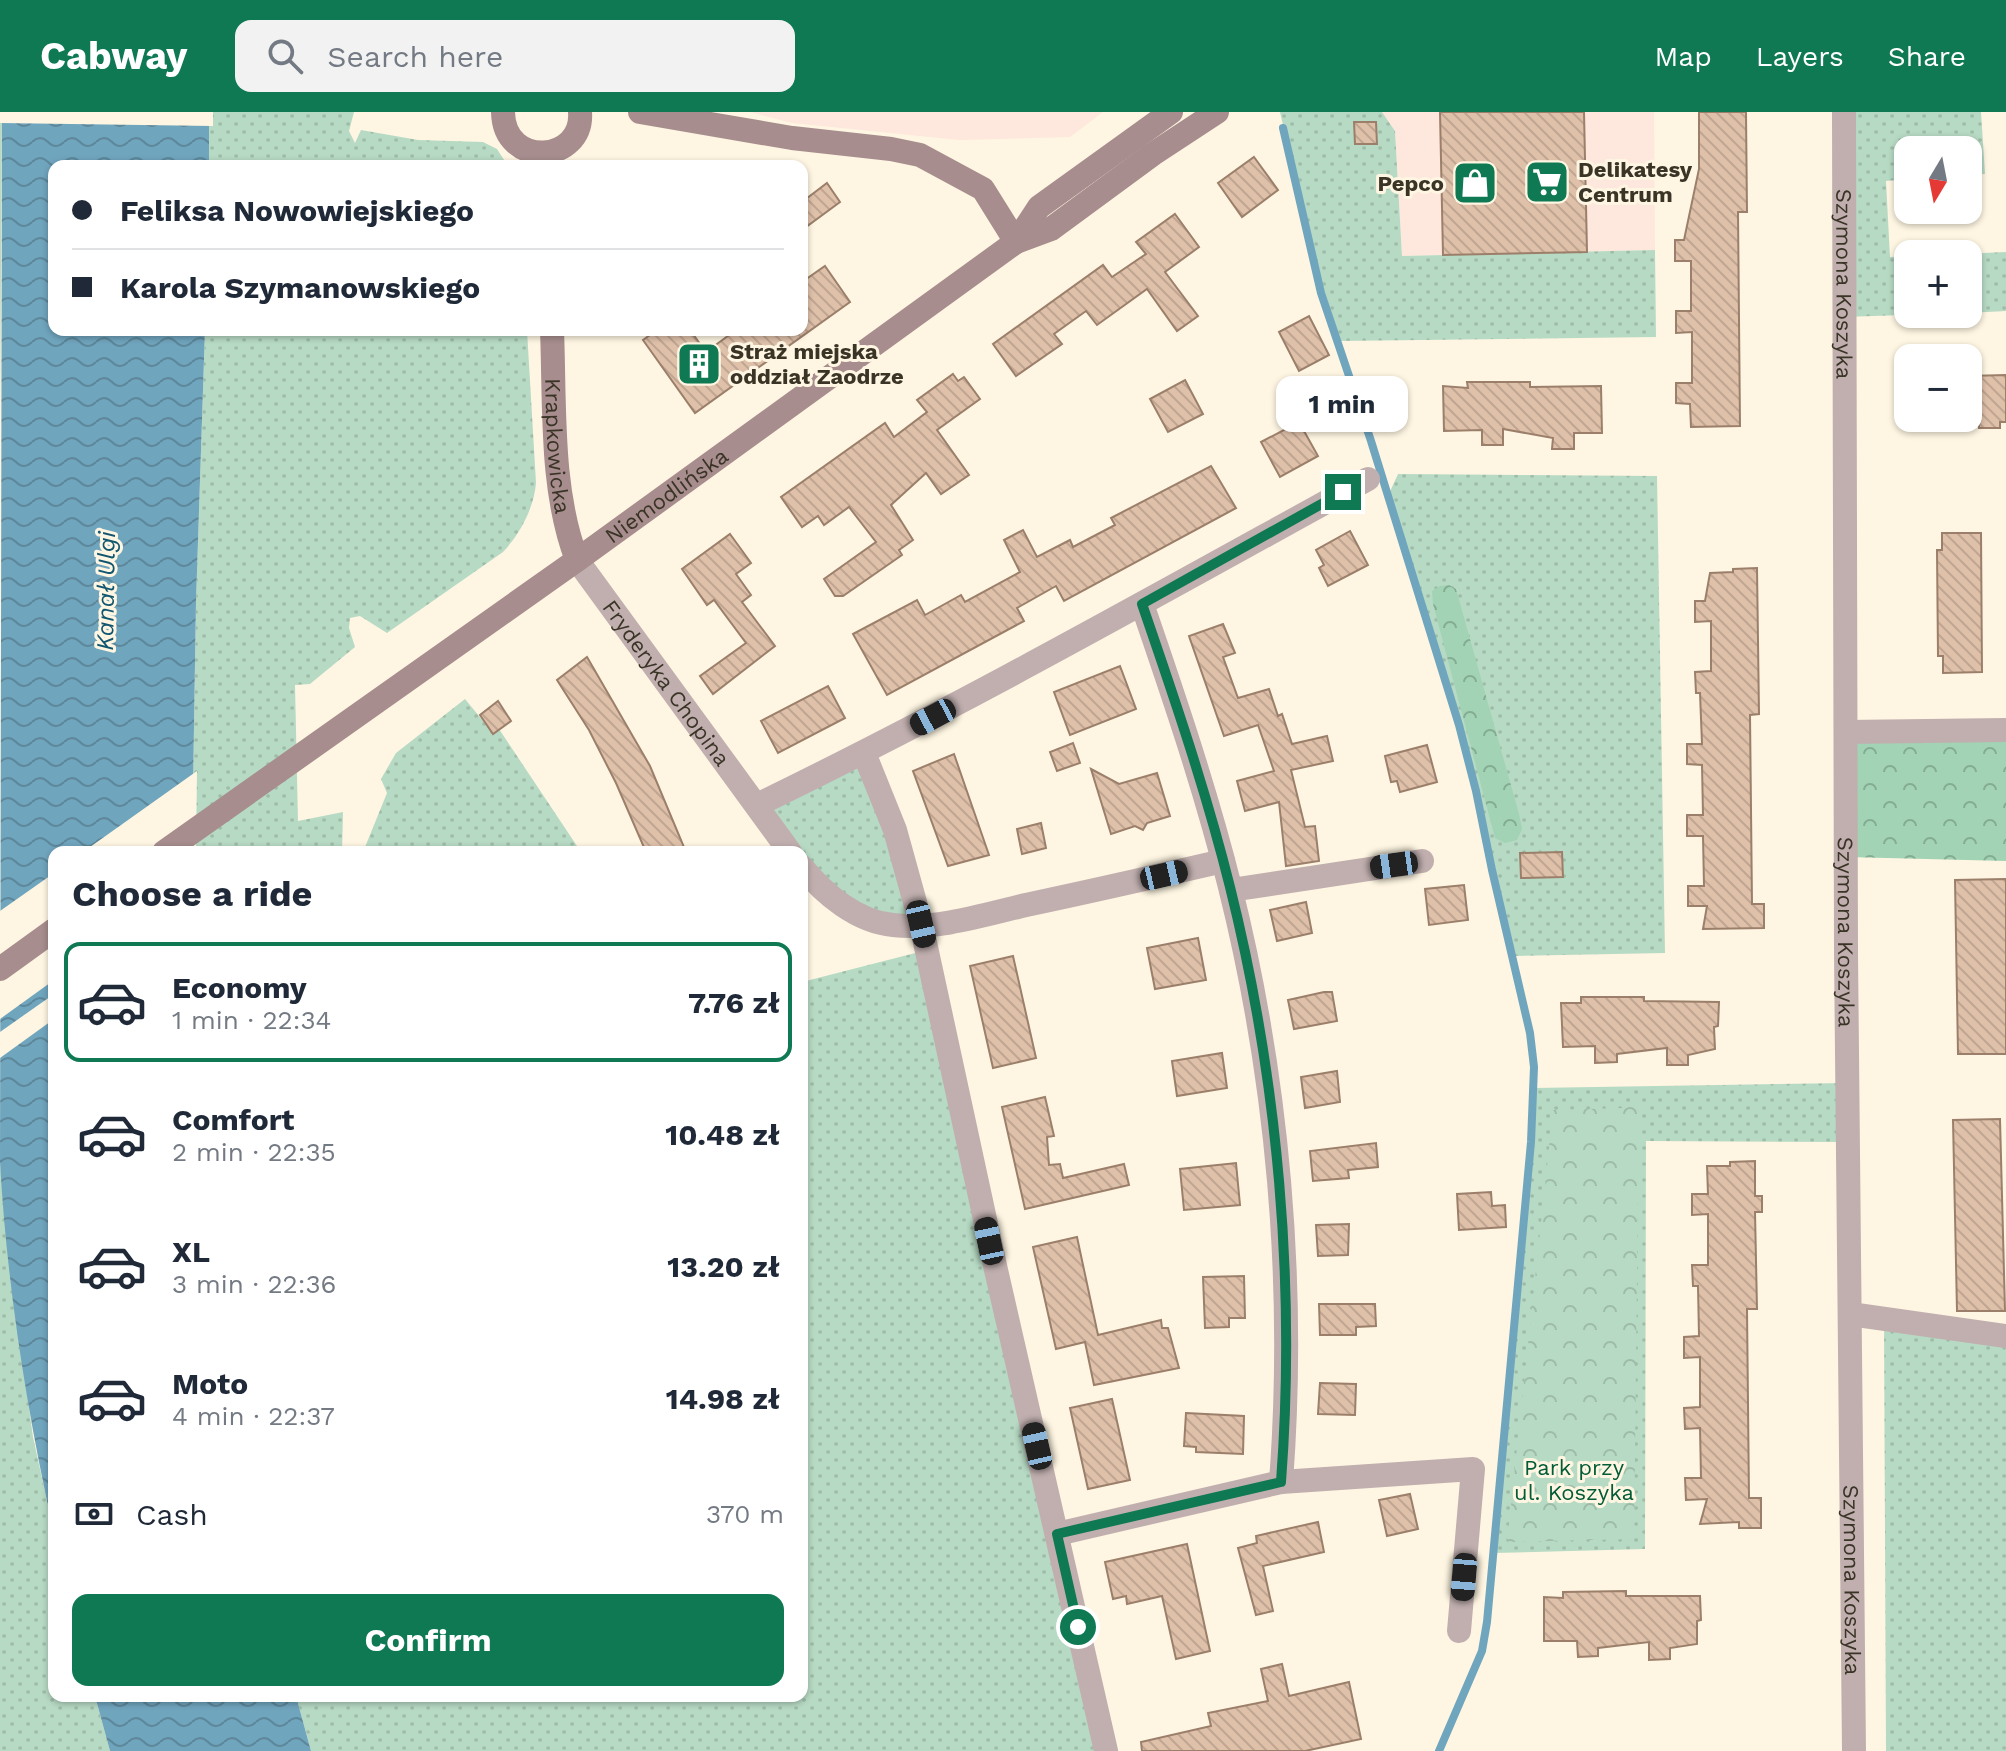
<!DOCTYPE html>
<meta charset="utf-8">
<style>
body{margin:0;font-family:"Work Sans",sans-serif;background:#f2f2f3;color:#1f2937;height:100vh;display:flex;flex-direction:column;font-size:30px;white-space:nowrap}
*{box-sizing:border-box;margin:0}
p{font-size:26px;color:#747a83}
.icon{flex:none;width:44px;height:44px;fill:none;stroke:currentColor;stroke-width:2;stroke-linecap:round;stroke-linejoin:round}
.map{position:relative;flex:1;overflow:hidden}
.panel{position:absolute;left:48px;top:734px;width:760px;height:856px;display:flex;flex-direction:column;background:#fff;border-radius:16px;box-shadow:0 2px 6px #0004}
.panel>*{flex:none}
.hud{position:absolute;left:48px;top:48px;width:760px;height:176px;border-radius:16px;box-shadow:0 2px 6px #0004;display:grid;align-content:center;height:176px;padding:0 24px;background:#fff}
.needle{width:52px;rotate:190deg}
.tools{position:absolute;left:1894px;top:24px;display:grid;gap:16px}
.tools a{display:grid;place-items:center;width:88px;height:88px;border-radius:16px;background:#fff;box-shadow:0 2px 6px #0004;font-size:40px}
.end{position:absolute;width:36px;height:36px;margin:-18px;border:10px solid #0e7953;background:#fff;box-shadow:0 0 0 4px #fff}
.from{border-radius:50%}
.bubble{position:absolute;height:56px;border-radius:16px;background:#fff;box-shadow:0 2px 6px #0004;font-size:26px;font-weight:700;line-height:56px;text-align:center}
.car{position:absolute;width:24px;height:48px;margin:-24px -12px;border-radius:10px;box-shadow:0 0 6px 2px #0007;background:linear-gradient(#222 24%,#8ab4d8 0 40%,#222 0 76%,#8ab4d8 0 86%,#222 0)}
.hud b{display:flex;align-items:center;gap:28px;height:76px;font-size:30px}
.hud b+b{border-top:2px solid #e0e1e3}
.hud i{width:20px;height:20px;background:#1f2937}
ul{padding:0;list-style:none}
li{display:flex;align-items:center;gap:24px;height:120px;margin:0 16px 12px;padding:0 8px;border:4px solid transparent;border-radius:16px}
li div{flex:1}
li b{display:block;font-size:30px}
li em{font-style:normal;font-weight:700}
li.current{border-color:#0e7953}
li>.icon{width:72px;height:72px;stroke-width:1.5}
h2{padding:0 24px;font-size:36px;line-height:96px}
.pay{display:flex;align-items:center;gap:20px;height:88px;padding:0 24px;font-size:30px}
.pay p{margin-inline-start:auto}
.button{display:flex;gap:16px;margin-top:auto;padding:16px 24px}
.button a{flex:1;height:92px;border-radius:16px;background:#0e7953;color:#fff;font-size:32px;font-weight:700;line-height:92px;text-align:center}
header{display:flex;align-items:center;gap:48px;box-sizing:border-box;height:112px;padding:0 40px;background:#0e7953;color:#fff}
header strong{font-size:38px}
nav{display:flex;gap:44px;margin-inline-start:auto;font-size:28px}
.search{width:560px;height:72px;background:#f2f2f3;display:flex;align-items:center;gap:20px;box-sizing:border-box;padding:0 28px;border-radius:16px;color:#747a83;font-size:30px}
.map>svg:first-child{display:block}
</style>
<header>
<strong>Cabway</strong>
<div class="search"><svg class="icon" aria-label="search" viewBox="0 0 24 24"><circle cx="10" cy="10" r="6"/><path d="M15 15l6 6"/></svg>Search here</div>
<nav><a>Map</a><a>Layers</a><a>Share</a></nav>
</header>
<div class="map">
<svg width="2006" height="1639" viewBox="0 0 2006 1639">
<defs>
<pattern id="grass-dots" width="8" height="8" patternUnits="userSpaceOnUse" patternTransform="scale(2)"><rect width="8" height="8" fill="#b7dac4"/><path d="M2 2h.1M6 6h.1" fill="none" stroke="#9ebca8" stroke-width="1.8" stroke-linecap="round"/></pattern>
<pattern id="forest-crowns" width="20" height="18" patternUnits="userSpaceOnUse" patternTransform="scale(2)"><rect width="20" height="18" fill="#a1d3b4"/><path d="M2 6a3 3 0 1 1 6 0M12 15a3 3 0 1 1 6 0" fill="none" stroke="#84ac92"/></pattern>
<pattern id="park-crowns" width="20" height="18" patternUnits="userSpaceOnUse" patternTransform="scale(2)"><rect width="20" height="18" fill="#b7dac4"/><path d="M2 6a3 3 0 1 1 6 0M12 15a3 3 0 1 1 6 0" fill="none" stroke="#9ebca8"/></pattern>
<pattern id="water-waves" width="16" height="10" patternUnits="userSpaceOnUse" patternTransform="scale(2)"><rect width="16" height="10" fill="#70a5be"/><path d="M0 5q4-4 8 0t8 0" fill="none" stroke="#5d879a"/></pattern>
<pattern id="building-back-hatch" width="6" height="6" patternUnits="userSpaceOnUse" patternTransform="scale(2)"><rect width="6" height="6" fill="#dfc1aa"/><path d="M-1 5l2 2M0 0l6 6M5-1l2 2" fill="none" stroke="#c0a692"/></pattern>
</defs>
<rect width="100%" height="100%" fill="#fef6e2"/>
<g fill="#fee7dc">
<path d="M750 0H1103L1070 25 959 28 792 11Z"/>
<path d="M1382 0H1654L1655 138 1402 144 1395 19Z"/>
</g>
<g fill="url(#grass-dots)">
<path d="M0 0H2L0 303Z"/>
<path d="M209 0H354L349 19 355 31 361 18 418 28 483 30 497 37 508 54H209Z"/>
<path d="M1280 0H1382L1395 19 1402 144 1655 138 1656 225 1337 229 1321 181Z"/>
<path d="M1844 0H1981L1985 62 1968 63V38H1908V67L1886 69 1890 145 1908 144V202H1932L1844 205Z"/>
<path d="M2006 140V199L1968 201V142H1960Z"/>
<path d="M205 218H527L536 371C534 396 520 422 503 440L387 521 360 504 350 506 349 516 355 535 310 572 295 573 298 709 343 700 342 740H192L196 490Z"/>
<path d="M1398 362 1657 364 1665 841 1513 844 1459 613 1387 386Z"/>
<path d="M465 587 493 621 499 617 581 740H363L387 681 381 667 396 641Z"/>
<path d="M864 641 921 812 893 813 802 755V740H790L757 693Z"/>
<path d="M927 838 1106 1639H311L296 1584H802V870Z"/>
<path d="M1847 971 1848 1030 1646 1029 1645 1437 1493 1441 1524 1113 1533 976Z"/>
<path d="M0 1050 13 1179 33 1325 54 1421V1584H95L110 1639H0Z"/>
<path d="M1884 1207 2006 1224V1639H1886Z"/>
</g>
<g fill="url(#forest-crowns)">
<path d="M1449 473 1456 477 1519 702 1522 717 1517 728 1505 731 1495 726 1433 492 1432 479 1440 474Z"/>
<path d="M2006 618V749L1847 745 1846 620Z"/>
</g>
<path fill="url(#park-crowns)" d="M1639 993 1634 1427 1507 1430 1553 998 1623 996Z"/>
<g fill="url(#water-waves)">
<path d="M2 0H209V54H54V218H205L196 490 192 740H54V1421C27 1300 7 1175 0 1050Z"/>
<path d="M95 1584H296L311 1639H110Z"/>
</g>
<g fill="#fef6e2">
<path d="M0 0H213V14L0 11Z"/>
<path d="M197 659 196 740H83Z"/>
<path d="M54 761V868L0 907V799Z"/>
<path d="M54 882V907L0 946V920Z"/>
</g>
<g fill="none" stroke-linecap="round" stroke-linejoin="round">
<path stroke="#70a5be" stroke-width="8" d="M1283 16 1321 181 1371 329 1459 613 1476 679 1492 758 1530 921 1534 955 1531 1030 1487 1510 1482 1539 1439 1639"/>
</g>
<g fill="url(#building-back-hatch)" stroke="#9b7f6a" stroke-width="2">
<path d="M1440 0H1584L1587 140 1443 143Z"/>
<path d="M1699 0H1746L1747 100H1738L1740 314 1691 315 1690 292 1676 291V271H1692V220L1676 221V199H1691V149H1675V128H1684L1699 57Z"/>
<path d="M1354 10H1376L1377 32H1355Z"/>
<path d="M1254 45 1278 78 1242 105 1218 71Z"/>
<path d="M827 71 840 90 802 118V90Z"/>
<path d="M1175 102 1199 135 1165 160 1198 204 1177 219 1147 177 1097 213 1086 199 1054 222 1062 232 1016 264 993 232 1103 153 1112 165 1146 142 1136 130Z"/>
<path d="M825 154 850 190 695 301 643 228 657 218H690L706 240 736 218H802V170Z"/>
<path d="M1309 204 1329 243 1299 259 1279 220Z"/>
<path d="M953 262 958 269 964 265 980 287 937 318 969 363 941 382 926 361 891 393 913 428 899 438 902 443 843 484H835L824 467 876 430 849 395 824 413 818 404 802 415 781 385 885 311 894 325 927 300 917 288Z"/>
<path d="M2006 263V310H2000V316H1979V311H1968V264Z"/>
<path d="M1185 268 1203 302 1168 320 1150 287Z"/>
<path d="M1467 270H1530V275L1601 274 1602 321H1574V337H1552L1553 326 1503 317V333H1482V318L1444 319 1443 274 1468 276Z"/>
<path d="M1299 310 1318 344 1280 365 1261 330Z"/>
<path d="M1211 354 1236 396 1064 489 1056 474 1017 496 1024 509 887 583 853 522 917 488 925 503 961 483 965 490 1020 460 1004 428 1023 418 1037 445 1070 428 1073 435 1115 413 1111 406Z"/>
<path d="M1350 419 1368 453 1328 474 1319 456 1324 453 1316 438Z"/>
<path d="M1942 421H1981L1982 560 1943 561V544H1938L1937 438H1942Z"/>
<path d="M730 422 751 451 736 462 751 483 742 490 775 534 713 582 700 564 746 531 714 488 707 493 682 457Z"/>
<path d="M1757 456 1759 602 1750 603 1752 792H1764V816L1703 817 1707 794H1688V774H1704L1703 724H1687V703H1703L1702 653 1687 652V632H1702L1700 581H1696L1695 560 1711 559V509L1695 510V489H1705L1710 461 1733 460V457Z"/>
<path d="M1223 512 1235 541 1223 545 1238 586 1269 577 1278 604 1282 602 1292 632 1327 624 1333 649 1291 658 1305 715 1315 714 1319 749 1286 754 1279 690 1245 699 1237 669 1274 659 1258 613 1224 624 1189 524Z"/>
<path d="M587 545 650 654 686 740H646L616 671 589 618 557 568Z"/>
<path d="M1120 554 1136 597 1070 623 1054 580Z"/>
<path d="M828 574 845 606 778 641 761 609Z"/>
<path d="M498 589 511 609 493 622 480 603Z"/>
<path d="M1073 631 1080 651 1057 659 1050 640Z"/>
<path d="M1427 633 1437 670 1400 680 1397 669 1391 670 1385 644Z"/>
<path d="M954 642 989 743 948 754 913 659Z"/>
<path d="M1091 657 1119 672 1157 661 1170 704 1147 711 1143 718 1135 714 1111 722Z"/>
<path d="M1041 711 1046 736 1022 742 1017 717Z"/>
<path d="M1562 740 1563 765 1521 766 1520 741Z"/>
<path d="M2006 767V942H1958L1955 768Z"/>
<path d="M1464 773 1468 808 1429 813 1425 777Z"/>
<path d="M1306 790 1312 821 1277 829 1270 798Z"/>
<path d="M1198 826 1206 868 1155 877 1147 836Z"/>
<path d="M1013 844 1036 946 993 956 970 854Z"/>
<path d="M1324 880H1332L1337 909 1294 917 1288 888Z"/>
<path d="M1581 885H1644V889L1719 890 1718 914 1714 915 1715 937 1688 943V953H1667V936L1617 942V950L1595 951V934L1563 935 1561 891H1581Z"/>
<path d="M1222 941 1227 976 1177 984 1172 949Z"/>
<path d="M1337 959 1340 990 1305 996 1301 965Z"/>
<path d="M1045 985 1054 1024 1047 1025 1049 1053 1060 1052 1063 1066 1124 1052 1129 1073 1025 1097 1002 995Z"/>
<path d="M2000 1007 2005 1199H1957L1953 1008Z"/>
<path d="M1376 1031 1378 1055 1348 1058 1349 1066 1313 1069 1310 1039Z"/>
<path d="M1755 1049V1084H1762V1100H1755L1757 1197H1747L1749 1386H1761V1416H1739V1410L1700 1412 1707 1387 1686 1388 1685 1366H1701L1700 1316 1685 1317 1684 1296 1700 1295V1245L1684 1246V1225L1699 1224 1698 1174H1693L1692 1153H1708V1102L1692 1103V1082H1708L1707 1054H1730V1050Z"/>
<path d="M1236 1051 1240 1093 1184 1098 1180 1057Z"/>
<path d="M1491 1080 1492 1094 1505 1093 1506 1115 1459 1118 1457 1082Z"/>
<path d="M1349 1112 1348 1143 1318 1144 1316 1113Z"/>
<path d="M1077 1125 1098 1223 1161 1208 1162 1216H1168L1179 1256 1094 1273 1085 1230 1056 1237 1033 1135Z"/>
<path d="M1244 1164 1245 1206H1229V1215L1205 1216 1203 1165Z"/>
<path d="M1319 1192H1375L1376 1214 1356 1215V1223H1320Z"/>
<path d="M1320 1271 1356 1272 1355 1303 1318 1302Z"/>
<path d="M1112 1287 1130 1368 1088 1377 1070 1296Z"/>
<path d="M1186 1301 1244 1304 1243 1342 1196 1340V1335L1184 1334Z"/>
<path d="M1410 1382 1418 1417 1387 1424 1379 1388Z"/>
<path d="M1318 1410 1324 1440 1263 1454 1273 1499 1256 1503 1238 1436 1257 1431 1256 1424Z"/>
<path d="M1187 1432 1210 1539 1176 1547 1162 1484 1127 1492 1126 1484 1113 1487 1105 1450Z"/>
<path d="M1626 1479V1484H1700L1701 1508 1697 1509V1532L1670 1536V1547L1649 1548V1530L1598 1536V1544L1578 1545 1577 1529H1544V1485L1563 1486V1480Z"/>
<path d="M1282 1552 1289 1584 1349 1570 1361 1627 1305 1639H1142L1141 1630 1211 1614 1208 1601 1268 1589 1261 1557Z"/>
</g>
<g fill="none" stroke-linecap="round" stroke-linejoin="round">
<g stroke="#c1afaf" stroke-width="24">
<path id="s1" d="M1844 0 1846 841 1854 1639"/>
<path id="s2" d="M577 448 790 740"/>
<path d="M1846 620 2006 618"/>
<path d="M864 641 895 718 921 812 996 1158 1106 1639"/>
<path d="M757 693C965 592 1166 478 1368 367"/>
<path d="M802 755C824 782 857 810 893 813 936 818 984 803 1026 793 1092 779 1158 764 1223 749"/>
<path d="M1231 778 1422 749"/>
<path d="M1850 1202 2006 1224"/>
<path d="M1281 1370 1473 1357 1459 1519"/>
<path d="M1057 1422 1281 1370C1296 1172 1278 967 1230 775 1206 679 1174 585 1142 492"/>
</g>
<g stroke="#a78d8d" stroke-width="24">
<path d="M503 0C504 57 584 51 580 0"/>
<path d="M640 0 792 26 891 37 920 43 983 77 1016 130"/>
<path d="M1016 130 1039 95 1171 0"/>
<path id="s3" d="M552 218C555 293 550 378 577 448"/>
<path id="s4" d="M164 740 577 448 1016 130 1051 117 1153 42 1217 0"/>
<path d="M0 857 54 818"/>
</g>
</g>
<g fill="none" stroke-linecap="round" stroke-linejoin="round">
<path stroke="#0e7953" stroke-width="10" d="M1078 1515 1057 1422 1281 1370C1296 1172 1278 967 1230 775 1206 679 1174 585 1142 492L1343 380"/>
</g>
<defs>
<g id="supermarket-square" transform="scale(2.3)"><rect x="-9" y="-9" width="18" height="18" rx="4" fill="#0e7953" stroke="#fef6e2"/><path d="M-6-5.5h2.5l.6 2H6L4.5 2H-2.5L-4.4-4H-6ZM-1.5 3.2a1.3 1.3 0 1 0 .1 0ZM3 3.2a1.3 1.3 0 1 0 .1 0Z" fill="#fff"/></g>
<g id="shop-square" transform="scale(2.3)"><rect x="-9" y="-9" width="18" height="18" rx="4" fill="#0e7953" stroke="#fef6e2"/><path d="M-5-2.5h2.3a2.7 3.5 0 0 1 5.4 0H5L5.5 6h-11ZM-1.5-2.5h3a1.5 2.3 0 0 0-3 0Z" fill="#fff"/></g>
<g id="building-square" transform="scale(2.3)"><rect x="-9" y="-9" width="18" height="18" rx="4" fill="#0e7953" stroke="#fef6e2"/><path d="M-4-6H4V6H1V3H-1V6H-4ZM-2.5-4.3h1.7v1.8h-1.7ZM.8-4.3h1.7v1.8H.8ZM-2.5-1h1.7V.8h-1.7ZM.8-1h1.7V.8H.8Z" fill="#fff"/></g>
</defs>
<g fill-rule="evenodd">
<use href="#supermarket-square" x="1547" y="70"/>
<use href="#shop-square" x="1475" y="71"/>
<use href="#building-square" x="699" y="252"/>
</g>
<g text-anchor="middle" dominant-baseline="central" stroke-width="6" stroke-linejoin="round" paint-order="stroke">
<g font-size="22" font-weight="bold" fill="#3a3427" stroke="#fef6e2" text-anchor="start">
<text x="1578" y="57">Delikatesy<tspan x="1578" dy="25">Centrum</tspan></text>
<text x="1444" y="71" text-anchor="end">Pepco</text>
<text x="730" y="239">Straż miejska<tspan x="730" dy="25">oddział Zaodrze</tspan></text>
</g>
<g font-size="22" fill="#3a3427" stroke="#fef6e2">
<text stroke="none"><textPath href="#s1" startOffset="172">Szymona Koszyka</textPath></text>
<text stroke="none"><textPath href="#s3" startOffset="116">Krapkowicka</textPath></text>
<text stroke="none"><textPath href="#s4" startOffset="616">Niemodlińska</textPath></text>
<text stroke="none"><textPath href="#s2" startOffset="152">Fryderyka Chopina</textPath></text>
<text stroke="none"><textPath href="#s1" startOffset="820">Szymona Koszyka</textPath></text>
<text stroke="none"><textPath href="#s1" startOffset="1468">Szymona Koszyka</textPath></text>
</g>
<g font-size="22" fill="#005b36" stroke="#fef6e2">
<text x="1574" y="1355">Park przy<tspan x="1574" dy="25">ul. Koszyka</tspan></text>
</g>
<g font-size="24" font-style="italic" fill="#115671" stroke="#fef6e2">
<text transform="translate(106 479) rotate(-89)">Kanał Ulgi</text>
</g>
</g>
</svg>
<div class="tools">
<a><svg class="needle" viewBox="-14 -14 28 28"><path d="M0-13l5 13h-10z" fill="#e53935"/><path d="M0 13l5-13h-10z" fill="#747a83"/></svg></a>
<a>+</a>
<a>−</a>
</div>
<i class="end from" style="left:1078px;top:1515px"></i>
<i class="end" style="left:1343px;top:380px"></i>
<div class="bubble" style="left:1276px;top:264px;width:132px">1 min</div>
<i class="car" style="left:933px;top:605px;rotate:242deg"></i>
<i class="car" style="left:1394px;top:753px;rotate:262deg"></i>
<i class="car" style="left:1164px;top:763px;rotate:77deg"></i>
<i class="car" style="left:921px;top:812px;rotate:167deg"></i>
<i class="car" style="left:989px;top:1129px;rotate:348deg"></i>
<i class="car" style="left:1037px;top:1334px;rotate:347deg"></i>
<i class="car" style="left:1464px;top:1465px;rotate:185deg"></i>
<div class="hud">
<b><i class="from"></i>Feliksa Nowowiejskiego</b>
<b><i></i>Karola Szymanowskiego</b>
</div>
<section class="panel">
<h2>Choose a ride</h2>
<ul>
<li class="current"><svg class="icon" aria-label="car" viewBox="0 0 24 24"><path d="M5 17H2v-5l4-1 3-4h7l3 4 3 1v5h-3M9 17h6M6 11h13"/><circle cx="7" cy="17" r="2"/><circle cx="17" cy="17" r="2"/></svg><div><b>Economy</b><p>1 min · 22:34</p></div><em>7.76 zł</em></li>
<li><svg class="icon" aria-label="car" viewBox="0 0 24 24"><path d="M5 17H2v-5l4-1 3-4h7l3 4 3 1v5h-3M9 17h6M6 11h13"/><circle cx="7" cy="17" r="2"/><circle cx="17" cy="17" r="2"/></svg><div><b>Comfort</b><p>2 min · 22:35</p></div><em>10.48 zł</em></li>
<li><svg class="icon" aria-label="car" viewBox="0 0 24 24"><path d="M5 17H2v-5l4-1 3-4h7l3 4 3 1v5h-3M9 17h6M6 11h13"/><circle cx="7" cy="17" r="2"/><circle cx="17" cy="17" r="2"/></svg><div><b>XL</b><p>3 min · 22:36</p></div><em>13.20 zł</em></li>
<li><svg class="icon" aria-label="car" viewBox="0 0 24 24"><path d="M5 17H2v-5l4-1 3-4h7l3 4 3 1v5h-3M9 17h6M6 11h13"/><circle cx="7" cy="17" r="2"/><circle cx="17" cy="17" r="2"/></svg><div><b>Moto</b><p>4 min · 22:37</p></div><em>14.98 zł</em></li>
</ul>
<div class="pay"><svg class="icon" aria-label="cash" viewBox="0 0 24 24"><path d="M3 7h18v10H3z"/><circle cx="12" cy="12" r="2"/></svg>Cash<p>370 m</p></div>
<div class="button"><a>Confirm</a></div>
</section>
</div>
